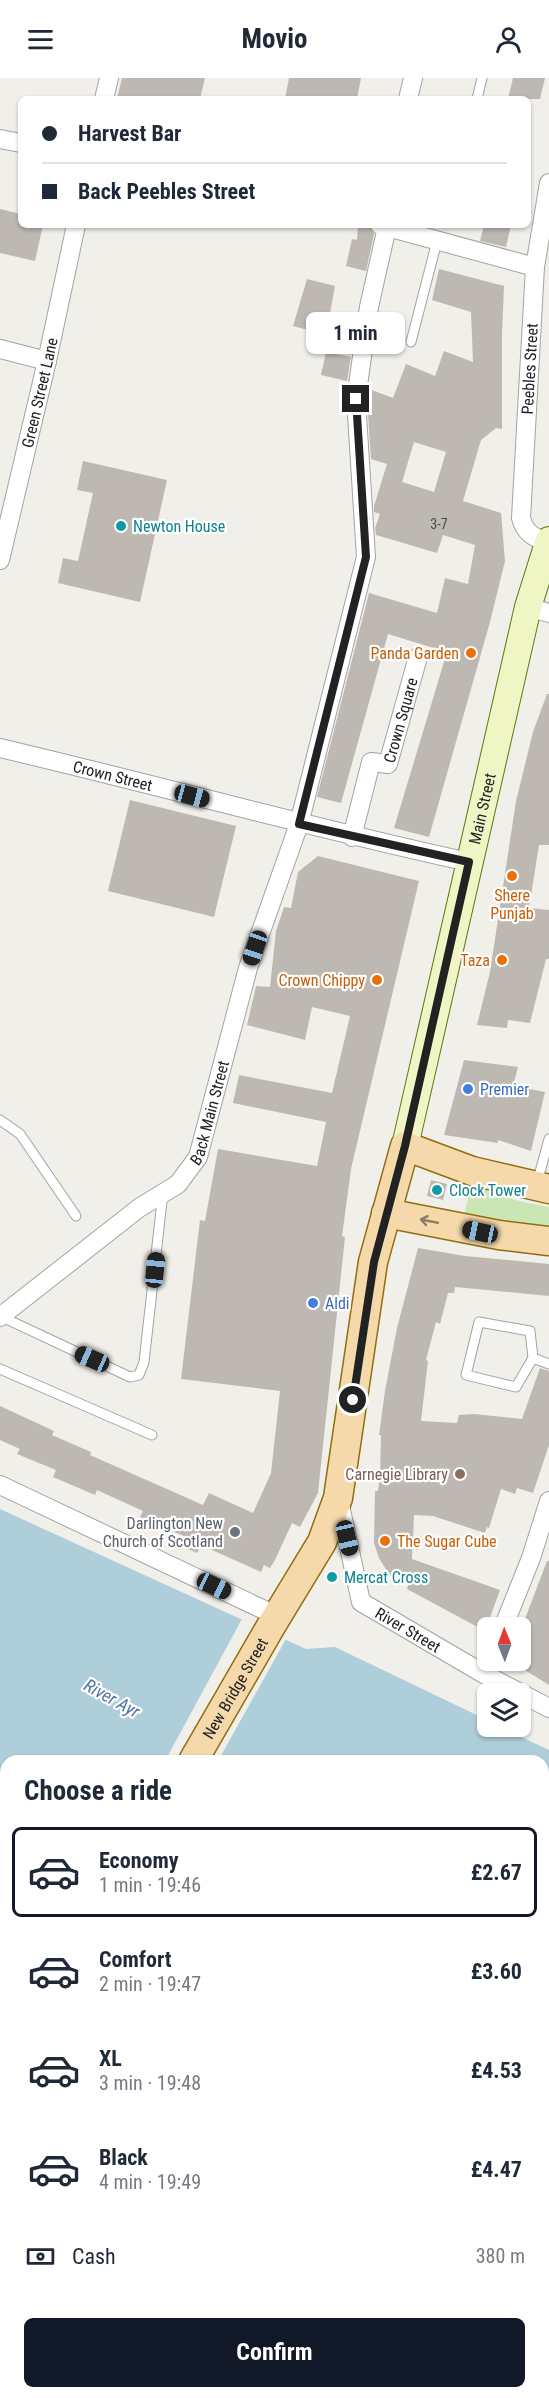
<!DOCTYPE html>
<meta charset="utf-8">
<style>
body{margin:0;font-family:"Roboto Condensed",sans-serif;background:#f2f2f3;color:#1f2937;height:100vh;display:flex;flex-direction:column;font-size:22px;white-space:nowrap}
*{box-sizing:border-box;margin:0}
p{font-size:20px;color:#747a83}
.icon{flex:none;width:33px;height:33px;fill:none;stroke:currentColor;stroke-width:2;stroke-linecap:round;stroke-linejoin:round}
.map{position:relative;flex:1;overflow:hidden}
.side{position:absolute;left:0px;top:1677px;width:549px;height:644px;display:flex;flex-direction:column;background:#fff;border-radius:18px 18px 0 0;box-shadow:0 2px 4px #0004}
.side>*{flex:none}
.banner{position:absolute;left:18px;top:18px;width:513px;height:132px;border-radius:9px;box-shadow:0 2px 4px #0004;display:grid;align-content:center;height:132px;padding:0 24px;background:#fff}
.needle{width:39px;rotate:359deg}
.fabs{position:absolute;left:477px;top:1539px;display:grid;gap:12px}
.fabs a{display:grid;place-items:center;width:54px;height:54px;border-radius:9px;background:#fff;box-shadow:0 2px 4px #0004;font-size:30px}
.end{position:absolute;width:27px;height:27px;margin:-14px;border:8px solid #222;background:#fff;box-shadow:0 0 0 3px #fff}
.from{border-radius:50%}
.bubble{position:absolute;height:42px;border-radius:9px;background:#fff;box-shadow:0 2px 4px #0004;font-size:20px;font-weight:700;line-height:42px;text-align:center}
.car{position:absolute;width:18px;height:36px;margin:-18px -9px;border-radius:8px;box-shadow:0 0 4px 2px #0007;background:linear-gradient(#222 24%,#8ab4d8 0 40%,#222 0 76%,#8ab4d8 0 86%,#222 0)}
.banner b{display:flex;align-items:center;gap:21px;height:57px;font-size:22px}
.banner b+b{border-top:2px solid #e0e1e3}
.banner i{width:15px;height:15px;background:#1f2937}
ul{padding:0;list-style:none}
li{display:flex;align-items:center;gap:18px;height:90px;margin:0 12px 9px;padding:0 12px;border:3px solid transparent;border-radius:9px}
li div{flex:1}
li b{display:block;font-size:22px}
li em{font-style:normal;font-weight:700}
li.active{border-color:#111827}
li>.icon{width:54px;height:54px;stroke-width:1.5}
h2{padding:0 24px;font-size:27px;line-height:72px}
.pay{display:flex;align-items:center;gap:15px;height:66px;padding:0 24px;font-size:22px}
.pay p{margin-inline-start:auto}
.action{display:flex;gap:12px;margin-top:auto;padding:12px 24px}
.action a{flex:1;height:69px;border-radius:9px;background:#111827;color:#fff;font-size:24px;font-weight:700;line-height:69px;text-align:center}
header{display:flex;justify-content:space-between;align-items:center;height:78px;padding:0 24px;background:#fff;font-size:27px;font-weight:700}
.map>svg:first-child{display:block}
</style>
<header><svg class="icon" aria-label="menu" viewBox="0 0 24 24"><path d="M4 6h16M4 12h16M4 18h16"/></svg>Movio<svg class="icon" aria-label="person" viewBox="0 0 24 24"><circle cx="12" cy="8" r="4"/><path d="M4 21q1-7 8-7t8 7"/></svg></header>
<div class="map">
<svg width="549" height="2320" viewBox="0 0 549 2320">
<rect width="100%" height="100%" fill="#f1efe9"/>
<path fill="#cae6b5" d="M471 1108 519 1123 549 1129V1150L464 1137Z"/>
<path fill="#aeceda" d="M0 1431 306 1571 335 1569 487 1642 488 1648 500 1649 549 1672V2058L543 2052V1683H6V1710L0 1708Z"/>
<path fill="#f1efe9" d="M242 1541 286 1561 218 1683H165Z"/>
<g fill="#beb8b2" fill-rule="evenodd">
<path d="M122 0H205L200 21H117Z"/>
<path d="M289 0H361L357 21H285Z"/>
<path d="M513 0H545L540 21H508Z"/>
<path d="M0 131 21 136V147H43L35 183 0 175Z"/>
<path d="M358 147H369L374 156 366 193 346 188 352 161 357 162Z"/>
<path d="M484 147H511L506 169 480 163Z"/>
<path d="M439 191 504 208 502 258V351L496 350 481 362 463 423 501 435 505 483 490 544 429 759 394 750 447 574 388 556 341 725 317 719 369 515 437 535 445 500 468 506 475 467 443 457 437 475 376 457 375 450 380 436 374 434V428L387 386 371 381 367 321 369 311 393 320 406 286 435 298 444 273 473 284 471 234 432 222ZM414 364 446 374 434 414 402 404Z"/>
<path d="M307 201 335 208 326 257 293 248Z"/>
<path d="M326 274 351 279 347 303 321 297Z"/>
<path d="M83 383 167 402 140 524 58 505 63 480 78 483 93 415 77 412Z"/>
<path d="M547 616H549V767H539L529 830 549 832V881H546L530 945 508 942 507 950 477 947 490 894 516 723 533 654Z"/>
<path d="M130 722 236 748 214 839 108 813Z"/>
<path d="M318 778 419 803 351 1091 342 1158 345 1159 318 1415 300 1449 292 1445 275 1482 270 1490 264 1487 261 1494 201 1467 197 1475 181 1468 186 1459 140 1439 143 1433 97 1412 95 1417 53 1399 56 1392 17 1376 20 1371 0 1362V1328L54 1353 52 1357 91 1374 90 1377 203 1427 209 1415 253 1435 271 1395 280 1313 181 1301 200 1142 205 1143 218 1071 317 1088 326 1044 233 1025 239 997 332 1015 350 938 312 929 305 962 247 947 256 908 270 909 276 853 284 829 291 830 298 794Z"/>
<path d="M464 982 518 989 513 1008 545 1014 531 1073 498 1062V1065L444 1057Z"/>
<path d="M431 1102 447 1106 443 1122 427 1118Z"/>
<path d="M418 1170 465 1178 549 1186V1218L455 1209 454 1215H448L440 1246 436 1244 426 1282 428 1283 421 1343 457 1345 459 1337 474 1336 522 1341 540 1290 549 1293V1367L533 1415 517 1410 515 1416 501 1411 489 1450 487 1449 485 1455 433 1438 414 1437 412 1481 500 1512 485 1553 407 1511 411 1498H390L379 1480 374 1465 375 1413H378L380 1399 381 1357H379L385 1313 397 1250Z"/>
<path d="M547 1483H549V1607L520 1589V1554Z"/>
</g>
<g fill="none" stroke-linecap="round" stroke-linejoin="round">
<g stroke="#a3a3a3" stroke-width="11">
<g id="lane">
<path d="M477 21 482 0"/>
<path d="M411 264 437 163"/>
<path d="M0 1042 20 1056 76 1138"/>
<path d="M537 1105 549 1061"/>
<path d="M0 1238 130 1299 139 1297 144 1284 163 1114"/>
<path d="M479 1244 530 1253 533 1280 516 1309 466 1297Z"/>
<path d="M533 1280 549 1286"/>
<path d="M0 1291 152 1357"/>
<path d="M0 2062 6 2065"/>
</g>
</g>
<g stroke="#a3a3a3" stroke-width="20">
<g id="street">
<path d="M104 21 109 0"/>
<path d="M408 21 413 0"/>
<path d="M0 61 21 65"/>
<path d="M380 147 535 189"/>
<path d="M0 271 47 283"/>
<path id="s1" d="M548 465C533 459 525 455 521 440L535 189 549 105"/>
<path id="s2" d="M0 482 47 283 76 147"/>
<path d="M528 529 549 535"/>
<path id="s3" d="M0 670C157 707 312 750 469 784"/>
<path id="s4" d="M352 759 371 684 388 686 418 579"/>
<path id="s5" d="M0 1239 139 1130 178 1106 198 1079 248 890 299 746 366 479 356 321 369 229 387 149"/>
<path d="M0 1407 277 1538"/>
<path id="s6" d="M339 1423 361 1524 484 1596 549 1630"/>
<path d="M503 1550 531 1480 549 1423"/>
<path d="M344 2314 345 2320"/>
<path d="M432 2314 433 2320"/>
</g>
</g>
<g stroke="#62730f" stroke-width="28">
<g id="secondary">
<path id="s7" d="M405 1068 528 529 549 462"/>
</g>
</g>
<g stroke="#926e0d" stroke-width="31">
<g id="primary">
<path d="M386 1135 499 1157 549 1163"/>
<path id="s8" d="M193 1683 271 1548 322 1464 338 1420 373 1184 405 1068 472 1093 549 1111"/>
<path d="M0 1724 6 1727"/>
<path d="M0 2035 6 2024"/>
</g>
</g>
<use href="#lane" stroke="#fff" stroke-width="9"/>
<use href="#street" stroke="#fff" stroke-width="18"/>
<use href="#secondary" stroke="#eff5c4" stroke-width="26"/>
<use href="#primary" stroke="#f5d9ab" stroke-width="28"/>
</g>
<defs><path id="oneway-shaft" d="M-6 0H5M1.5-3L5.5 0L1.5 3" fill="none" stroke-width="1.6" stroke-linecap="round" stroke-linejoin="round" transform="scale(1.5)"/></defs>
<use stroke="#8c7e66" href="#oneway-shaft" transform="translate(429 1143) rotate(-169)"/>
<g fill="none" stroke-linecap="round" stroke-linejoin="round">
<path stroke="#222" stroke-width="8" d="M353 1322 374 1184 405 1068 469 784 299 746 366 479 356 321"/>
</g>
<g fill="#0f9aa8" stroke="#fff" stroke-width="2">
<circle cx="121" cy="448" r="6"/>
<circle cx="437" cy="1112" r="6"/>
<circle cx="332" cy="1499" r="6"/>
</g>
<g fill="#e8710a" stroke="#fff" stroke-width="2">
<circle cx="471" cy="575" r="6"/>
<circle cx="512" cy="798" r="6"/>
<circle cx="502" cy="882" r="6"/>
<circle cx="377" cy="902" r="6"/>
<circle cx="385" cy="1463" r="6"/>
</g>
<g fill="#3f7fe0" stroke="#fff" stroke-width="2">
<circle cx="468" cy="1011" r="6"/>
<circle cx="313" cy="1225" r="6"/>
</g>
<circle fill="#8d6e63" stroke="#fff" stroke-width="2" cx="460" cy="1396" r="6"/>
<circle fill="#6b7280" stroke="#fff" stroke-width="2" cx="235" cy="1454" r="6"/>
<g text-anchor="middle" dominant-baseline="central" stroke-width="4.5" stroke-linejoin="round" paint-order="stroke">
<g font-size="14" fill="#494846">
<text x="439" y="446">3-7</text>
</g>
<g font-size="16" fill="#222" stroke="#fff">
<text stroke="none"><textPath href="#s1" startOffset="188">Peebles Street</textPath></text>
<text stroke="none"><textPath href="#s2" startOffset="172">Green Street Lane</textPath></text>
<text stroke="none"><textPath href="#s4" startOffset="140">Crown Square</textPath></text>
<text stroke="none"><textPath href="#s3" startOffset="116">Crown Street</textPath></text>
<text stroke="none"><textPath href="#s7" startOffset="346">Main Street</textPath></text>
<text stroke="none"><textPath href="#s5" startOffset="302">Back Main Street</textPath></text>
<text stroke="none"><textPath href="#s6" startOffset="158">River Street</textPath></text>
<text stroke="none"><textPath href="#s8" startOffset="84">New Bridge Street</textPath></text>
</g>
<g font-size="16" fill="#0d838f" stroke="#fff" text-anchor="start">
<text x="133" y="448">Newton House</text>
<text x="449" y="1112">Clock Tower</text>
<text x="344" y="1499">Mercat Cross</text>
</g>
<g font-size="16" fill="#c56008" stroke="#fff" text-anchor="end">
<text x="459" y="575">Panda Garden</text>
<text x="512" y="817" text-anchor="middle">Shere<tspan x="512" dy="18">Punjab</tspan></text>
<text x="490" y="882">Taza</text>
<text x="365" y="902">Crown Chippy</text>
<text x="397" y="1463" text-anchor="start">The Sugar Cube</text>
</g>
<g font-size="16" fill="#366cbe" stroke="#fff" text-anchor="start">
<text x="480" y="1011">Premier</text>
<text x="325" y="1225">Aldi</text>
</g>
<g font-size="16" fill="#785e54" stroke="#fff" text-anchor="end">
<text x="448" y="1396">Carnegie Library</text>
</g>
<g font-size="16" fill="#5b616d" stroke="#fff" text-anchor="end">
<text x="223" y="1445">Darlington New<tspan x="223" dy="18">Church of Scotland</tspan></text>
</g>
<g font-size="18" font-style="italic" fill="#5276a2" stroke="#fff">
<text transform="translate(112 1620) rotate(29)">River Ayr</text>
</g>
</g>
</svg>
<div class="fabs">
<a><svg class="needle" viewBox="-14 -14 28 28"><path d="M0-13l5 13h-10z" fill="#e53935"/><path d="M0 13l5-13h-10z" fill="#747a83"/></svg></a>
<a><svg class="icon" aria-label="layers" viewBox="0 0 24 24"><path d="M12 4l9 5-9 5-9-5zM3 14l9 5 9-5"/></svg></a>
</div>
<i class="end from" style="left:353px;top:1322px"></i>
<i class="end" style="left:356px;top:321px"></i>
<div class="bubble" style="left:306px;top:234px;width:99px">1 min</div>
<i class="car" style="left:192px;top:718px;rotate:105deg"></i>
<i class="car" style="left:255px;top:870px;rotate:199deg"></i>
<i class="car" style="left:480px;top:1154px;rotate:282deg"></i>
<i class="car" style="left:155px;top:1192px;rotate:6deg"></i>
<i class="car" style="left:92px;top:1281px;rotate:294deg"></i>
<i class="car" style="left:347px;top:1460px;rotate:167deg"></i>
<i class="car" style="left:214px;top:1508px;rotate:115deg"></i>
<div class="banner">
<b><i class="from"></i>Harvest Bar</b>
<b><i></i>Back Peebles Street</b>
</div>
<section class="side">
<h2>Choose a ride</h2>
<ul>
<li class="active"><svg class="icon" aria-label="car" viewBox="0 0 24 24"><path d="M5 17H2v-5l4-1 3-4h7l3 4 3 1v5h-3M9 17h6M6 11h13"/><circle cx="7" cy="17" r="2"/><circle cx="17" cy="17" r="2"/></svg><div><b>Economy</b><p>1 min · 19:46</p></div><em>£2.67</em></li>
<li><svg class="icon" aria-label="car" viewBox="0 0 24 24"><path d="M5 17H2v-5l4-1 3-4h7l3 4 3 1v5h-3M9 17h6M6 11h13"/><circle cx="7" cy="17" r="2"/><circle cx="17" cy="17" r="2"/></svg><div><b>Comfort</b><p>2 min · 19:47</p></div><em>£3.60</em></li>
<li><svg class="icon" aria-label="car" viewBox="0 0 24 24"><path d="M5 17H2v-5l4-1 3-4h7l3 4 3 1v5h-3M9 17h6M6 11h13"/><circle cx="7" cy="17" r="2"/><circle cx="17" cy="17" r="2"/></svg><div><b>XL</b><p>3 min · 19:48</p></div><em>£4.53</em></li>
<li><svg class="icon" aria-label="car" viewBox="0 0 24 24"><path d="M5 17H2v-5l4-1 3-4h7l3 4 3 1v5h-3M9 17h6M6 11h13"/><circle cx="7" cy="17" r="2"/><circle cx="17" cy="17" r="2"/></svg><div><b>Black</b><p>4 min · 19:49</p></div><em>£4.47</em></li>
</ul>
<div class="pay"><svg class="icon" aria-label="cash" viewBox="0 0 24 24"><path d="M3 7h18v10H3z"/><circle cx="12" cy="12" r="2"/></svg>Cash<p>380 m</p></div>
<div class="action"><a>Confirm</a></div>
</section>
</div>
